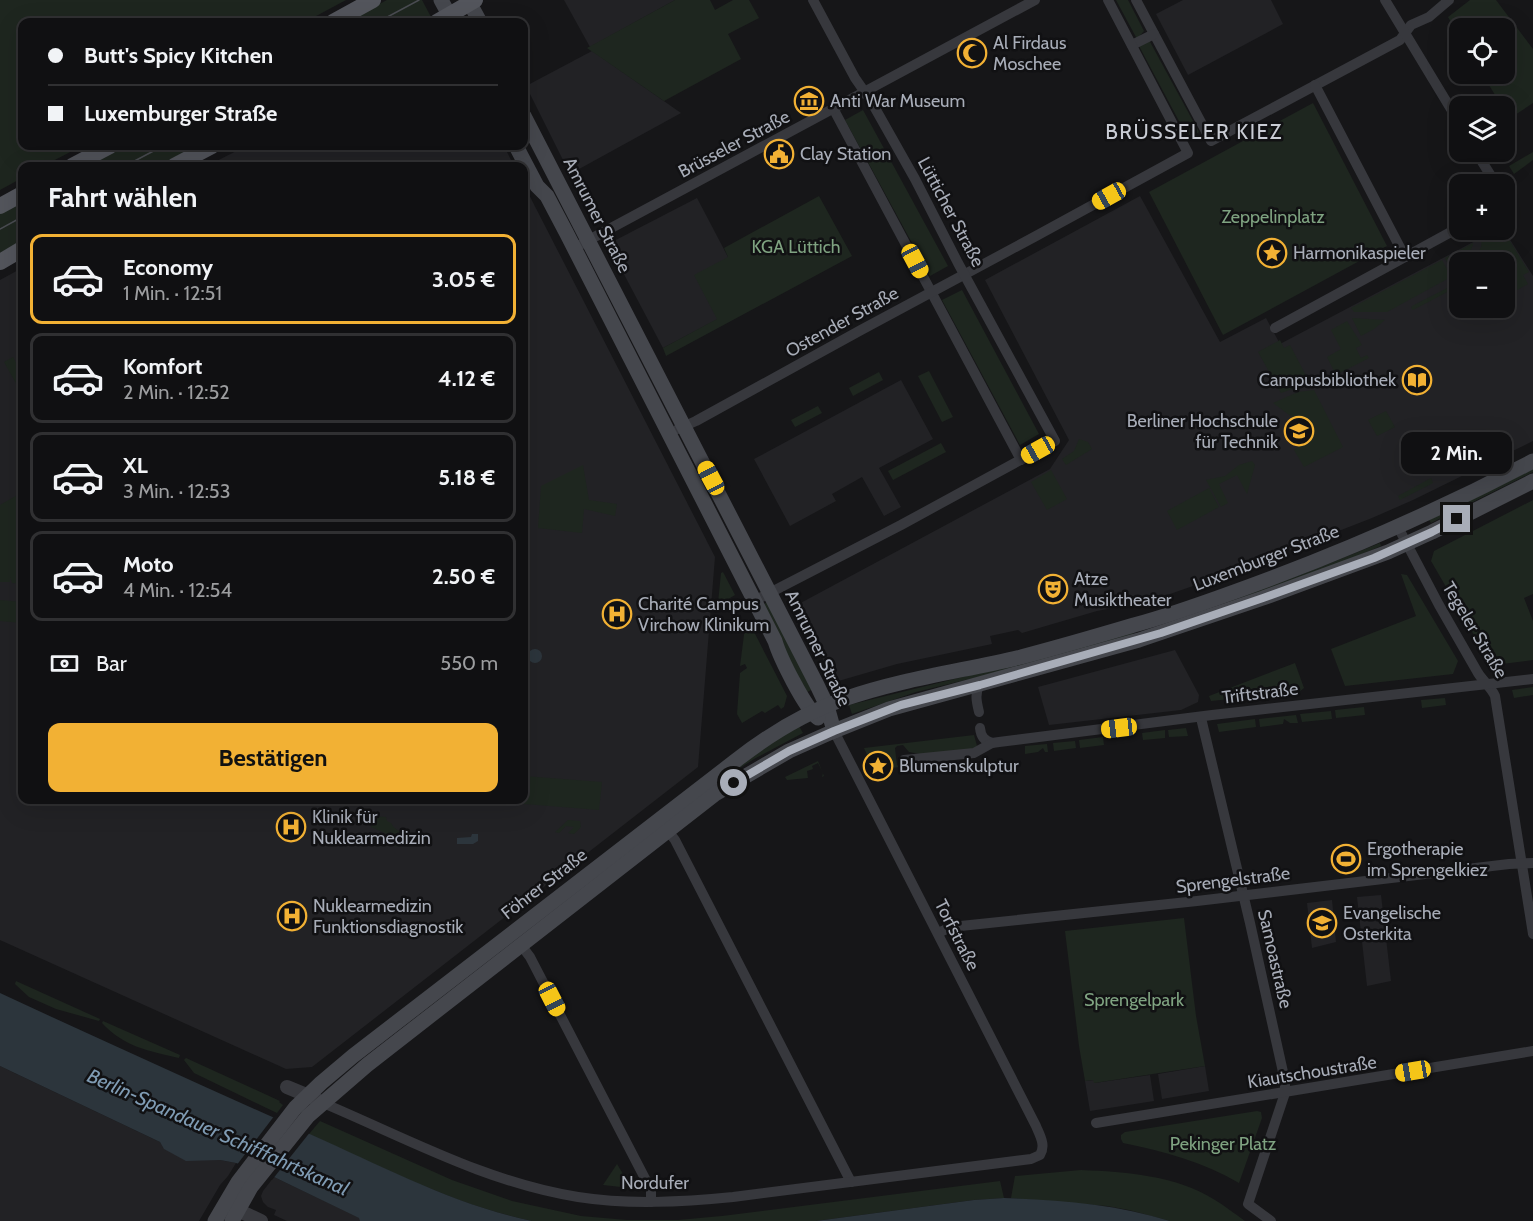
<!DOCTYPE html>
<html lang="de">
<meta charset="utf-8">
<style>
body{margin:0;font-family:Cabin,sans-serif;background:#19191b;color:#f1f3f6;height:100vh;display:flex;flex-direction:column;font-size:22px;white-space:nowrap}
*{box-sizing:border-box;margin:0}
p{font-size:20px;color:#9c9d9f}
.icon{flex:none;width:33px;height:33px;fill:none;stroke:currentColor;stroke-width:2;stroke-linecap:round;stroke-linejoin:round}
.map{position:relative;flex:1;overflow:hidden}
.panel{position:absolute;left:18px;top:162px;width:510px;height:642px;display:flex;flex-direction:column;background:#101012;border-radius:12px;box-shadow:0 6px 24px #0002,0 0 0 2px #303032}
.panel>*{flex:none}
.hud{position:absolute;left:18px;top:18px;width:510px;height:132px;border-radius:12px;box-shadow:0 6px 24px #0002,0 0 0 2px #303032;display:grid;align-content:center;height:132px;padding:0 30px;background:#101012}
.tools{position:absolute;left:1449px;top:18px;display:grid;gap:12px}
.tools a{display:grid;place-items:center;width:66px;height:66px;border-radius:12px;background:#101012;box-shadow:0 6px 24px #0002,0 0 0 2px #303032;font-size:30px}
.end{position:absolute;width:27px;height:27px;margin:-14px;border:8px solid #a8adb8;background:#111;box-shadow:0 0 0 3px #111}
.from{border-radius:50%}
.bubble{position:absolute;height:42px;border-radius:12px;background:#101012;box-shadow:0 6px 24px #0002,0 0 0 2px #303032;font-size:20px;font-weight:800;line-height:42px;text-align:center}
.car{position:absolute;width:18px;height:36px;margin:-18px -9px;border-radius:8px;box-shadow:0 0 4px 2px #0007;background:linear-gradient(#f5c518 24%,#345 0 40%,#f5c518 0 76%,#345 0 86%,#f5c518 0)}
.hud b{display:flex;align-items:center;gap:21px;height:57px;font-size:22px}
.hud b+b{border-top:2px solid #303032}
.hud i{width:15px;height:15px;background:#f1f3f6}
ul{padding:0;list-style:none}
li{display:flex;align-items:center;gap:18px;height:90px;margin:0 12px 9px;padding:0 18px;border:3px solid #303032;border-radius:12px}
li div{flex:1}
li b{display:block;font-size:22px}
li em{font-style:normal;font-weight:800}
li.active{border-color:#f2b134}
li>.icon{width:54px;height:54px;stroke-width:1.5}
h2{padding:0 30px;font-size:27px;line-height:72px}
.pay{display:flex;align-items:center;gap:15px;height:66px;padding:0 30px;font-size:22px}
.pay p{margin-inline-start:auto}
.primary-button{display:flex;gap:12px;margin-top:auto;padding:12px 30px}
.primary-button a{flex:1;height:69px;border-radius:12px;background:#f2b134;color:#111;font-size:24px;font-weight:800;line-height:69px;text-align:center}
.map>svg:first-child{display:block}
</style>
<div class="map">
<svg width="1533" height="1221" viewBox="0 0 1533 1221">
<rect width="100%" height="100%" fill="#161618"/>
<g fill="#222225" fill-rule="evenodd">
<path d="M564 0H675L590 47Z"/>
<path d="M1183 0H1271L1283 24 1188 75 1156 14Z"/>
<path d="M592 51 681 113 570 174 526 86Z"/>
<path d="M246 146H504L514 166H207Z"/>
<path d="M524 185 715 557 698 767 312 1067 286 1069 0 940V280L22 268V800H524Z"/>
<path d="M1140 196 1220 342 1266 318 1280 344 1496 230H1504L1533 276V441L1413 500 1372 518 1233 572 1150 601 1097 611 1022 633 1018 630 990 636 992 644 897 664 835 682 795 606 1050 469 1069 440 985 280ZM1460 262H1504V308H1460Z"/>
<path d="M697 198 728 257 718 319 663 348 608 244Z"/>
<path d="M901 380 933 439 879 468 901 507 884 516 862 477 832 494 836 501 790 526 754 459Z"/>
<path d="M1175 650 1199 695 1198 702 1181 710 1049 725 1038 687Z"/>
<path d="M1381 895 1391 981 1367 986 1357 897Z"/>
<path d="M1332 900 1336 942 1312 948 1307 903Z"/>
<path d="M0 1066 160 1142 165 1149 186 1160H220L236 1163 228 1176 220 1185 199 1221H0Z"/>
<path d="M1205 1066 1209 1091 1162 1099 1158 1074Z"/>
<path d="M1150 1075 1154 1101 1090 1111 1085 1081 1094 1080V1083Z"/>
<path d="M274 1177 360 1218V1221H287L274 1215 276 1210 268 1207 263 1202 261 1196 263 1191Z"/>
</g>
<g fill="#1e261f">
<path d="M0 0H346L305 22H22V146H82L43 166H22V178L0 190Z"/>
<path d="M387 0H422L431 17 420 22H345Z"/>
<path d="M675 0H710L715 10 733 0H749L759 18 728 34 741 59 664 101 587 48Z"/>
<path d="M1116 0H1128L1144 31 1137 39Z"/>
<path d="M1470 0H1496L1533 49V103L1509 119 1505 111 1504 106H1502L1482 74H1504V28H1460L1459 36 1448 17Z"/>
<path d="M1149 40 1199 132 1188 138 1139 46Z"/>
<path d="M1313 103 1387 246 1223 335 1149 192Z"/>
<path d="M863 110 948 266 930 276 845 120Z"/>
<path d="M121 146H196L158 166H83Z"/>
<path d="M1533 152V160L1514 174 1509 166Z"/>
<path d="M819 196 852 256 666 356 663 348 717 319 694 275 728 257 724 248Z"/>
<path d="M22 200V241L0 253V212Z"/>
<path d="M1497 230H1503L1529 272 1523 275 1528 284 1510 294 1505 280 1507 278 1505 273 1504 262H1473L1481 247 1482 238Z"/>
<path d="M1473 243V245L1465 262H1460L1459 273 1454 275 1445 258Z"/>
<path d="M1442 260 1451 277 1387 312H1354L1351 308Z"/>
<path d="M1453 285H1455V288L1413 310 1411 308 1412 306Z"/>
<path d="M962 290 1039 434 1020 445 942 300Z"/>
<path d="M1352 318 1385 320 1374 329 1361 336Z"/>
<path d="M1347 321 1362 345 1356 348 1361 358 1367 355 1369 358 1336 375 1327 357 1341 349 1331 330Z"/>
<path d="M1280 340 1284 348 1290 345 1312 387H1298L1281 393 1258 352Z"/>
<path d="M13 357 22 374V394L4 362Z"/>
<path d="M929 371 953 417 942 422 918 376Z"/>
<path d="M879 372 883 380 853 396 849 388Z"/>
<path d="M1314 390 1343 447 1304 467 1294 450 1298 447 1292 417 1273 403 1298 392Z"/>
<path d="M818 406 822 413 795 427 791 420Z"/>
<path d="M1386 411 1395 427 1377 436 1368 420Z"/>
<path d="M1079 439 1088 442 1092 449 1066 465 1062 459 1074 451Z"/>
<path d="M941 443 946 452 893 480 888 471Z"/>
<path d="M1252 461 1255 465 1247 494 1237 475 1219 484 1228 503 1221 507 1206 480 1225 476 1239 465Z"/>
<path d="M583 465 589 500 617 504 615 516 584 509 582 533 538 528 541 486Z"/>
<path d="M1533 469V472L1431 523 1429 520Z"/>
<path d="M1051 470 1067 499 1047 510 1031 482Z"/>
<path d="M1431 478 1433 483 1400 500 1398 496Z"/>
<path d="M1209 488 1219 507 1177 530 1167 511Z"/>
<path d="M21 493 22 494V584L12 583 10 577V582H0V505Z"/>
<path d="M1533 500V594L1524 598 1533 621V660L1494 665 1489 661 1431 561 1434 551Z"/>
<path d="M1380 543 1381 546 1305 578 1222 604 1303 574Z"/>
<path d="M723 572 735 595 720 604 718 603 721 573Z"/>
<path d="M1401 574 1407 575 1458 661 1453 674 1345 686 1331 649 1416 616Z"/>
<path d="M0 600 22 602V623L0 621Z"/>
<path d="M770 601 815 688 807 692 796 672 762 605Z"/>
<path d="M745 627 752 628 787 696 784 707 781 709 778 705 765 713 762 711 742 723 737 714 740 673 747 668 745 664 740 666Z"/>
<path d="M1133 632 1134 636 1019 667 916 692 852 714 849 705 999 668Z"/>
<path d="M1295 663 1304 688 1299 692 1211 701 1209 696Z"/>
<path d="M1533 687V695L1514 698 1512 690Z"/>
<path d="M1445 698 1446 705 1422 708 1421 700Z"/>
<path d="M1364 707 1365 715 1336 718 1335 710Z"/>
<path d="M1331 711 1332 719 1302 722 1300 714Z"/>
<path d="M1296 715 1298 723H1290L1284 719 1283 724 1260 727 1259 719Z"/>
<path d="M1255 719 1256 727 1219 732 1217 724Z"/>
<path d="M799 726 803 733 754 759 726 777 752 755Z"/>
<path d="M1186 728 1188 736 1169 737 1168 730Z"/>
<path d="M1165 730V738L1143 740 1142 733Z"/>
<path d="M974 735 977 746 975 749 925 755 909 752 903 745 897 746 895 748 897 765 900 767 874 770 864 748Z"/>
<path d="M1103 737 1104 745 1080 748 1079 740Z"/>
<path d="M1075 741 1076 748 1054 751 1053 743Z"/>
<path d="M1047 744 1048 752H1045L1043 748 1038 752 1025 754V746Z"/>
<path d="M818 761 824 776 822 777 823 773 818 763 812 766 813 769 807 771 808 778 787 780 785 777Z"/>
<path d="M524 776 602 782 599 810 512 803 513 800H524Z"/>
<path d="M372 816 386 817 387 821 391 823C397 835 413 833 424 838L425 842 403 840 399 847 390 845V838L385 833 371 827Z"/>
<path d="M568 820 580 821 581 827 574 834 568 833 574 827 566 826 559 833 555 832Z"/>
<path d="M1184 918 1196 1016 1205 1066 1094 1083 1093 1080 1085 1081 1079 1046 1065 931Z"/>
<path d="M16 981 100 1019 99 1021 56 1009 29 997 15 984Z"/>
<path d="M103 1021 180 1055 179 1058C149 1051 124 1047 102 1023Z"/>
<path d="M186 1058 280 1101 279 1102 283 1105 277 1113 194 1073 184 1060Z"/>
<path d="M1257 1111 1261 1112 1262 1118 1239 1183C1203 1162 1164 1151 1123 1143L1121 1139V1135L1125 1132Z"/>
<path d="M320 1121 452 1180 512 1201 581 1216 627 1220H678L722 1216 1000 1181 1004 1198 974 1200 816 1221H532C455 1205 381 1167 309 1134Z"/>
<path d="M617 1164 626 1179 621 1187 603 1185Z"/>
<path d="M1081 1170C1126 1172 1175 1175 1215 1200 1225 1206 1235 1214 1245 1221H1170L1129 1210 1107 1206 1011 1198 1015 1176Z"/>
</g>
<g fill="#2c353c">
<circle cx="535" cy="656" r="7"/>
<path d="M472 834H478V841L473 844H457V838L471 837Z"/>
<path d="M0 993C103 1041 208 1088 312 1135 384 1167 455 1205 532 1221H360L359 1218 274 1177 236 1163 220 1160 186 1161 164 1149 160 1142 0 1066Z"/>
<path d="M1004 1198C1061 1200 1116 1204 1170 1221H816L974 1200Z"/>
</g>
<path fill="#161618" d="M275 1115 311 1131 272 1180 236 1166Z"/>
<g fill="none" stroke-linecap="round" stroke-linejoin="round">
<g stroke="#37383d" stroke-width="10">
<path d="M1136 0 1211 141 1400 40 1411 25 1429 17 1449 0"/>
<path d="M1385 0 1460 124"/>
<path d="M1132 45 1154 34"/>
<path d="M1315 85 1405 257"/>
<path d="M834 110 1021 460"/>
<path d="M1476 152 1496 184"/>
<path d="M1504 198 1507 202 1504 203"/>
<path d="M574 248 1035 0"/>
<path d="M1275 328 1460 227"/>
<path d="M678 429 696 421 861 330 1036 236 1188 153 1108 0"/>
<path d="M1398 527 1439 605 1478 673C1483 681 1491 687 1495 696L1533 934"/>
<path d="M754 601 901 525 1055 441 958 263 915 179 871 101 855 78 813 0"/>
<path d="M979 712C977 703 974 693 980 685"/>
<path d="M1201 718 1250 923 1285 1081V1093L1248 1204 1271 1221"/>
<path d="M980 728C981 737 984 740 992 743"/>
<path d="M904 760 974 753 992 743 999 742 1212 715 1533 679"/>
<path d="M668 831 675 840 851 1182"/>
<path d="M938 933 951 927 1197 901 1509 864 1533 863"/>
<path d="M521 945 530 957 651 1190V1202"/>
<path d="M323 1103C406 1138 488 1183 578 1197 629 1205 682 1202 733 1197L1031 1159 1040 1155C1046 1145 1040 1136 1036 1126L834 731"/>
<path d="M1096 1123 1533 1051"/>
</g>
<g stroke="#37383d" stroke-width="14">
<path d="M287 1087 316 1099"/>
<path d="M229 1206 261 1221"/>
</g>
<g stroke="#45474d" stroke-width="15">
<path d="M441 0 453 22"/>
<path d="M468 0 480 22"/>
<path d="M524 116 817 685 827 706 834 731"/>
<path d="M516 146 537 186 547 196 567 234 775 641C780 658 805 708 818 718"/>
<path d="M215 1221 238 1182 295 1108 321 1083 353 1056 734 762C767 736 804 713 844 699 901 679 962 671 1021 657 1059 647 1097 636 1134 625 1168 616 1201 604 1234 592 1337 555 1436 512 1533 461"/>
<path d="M232 1221 251 1187 308 1116 367 1065 715 794 789 751 834 731 889 709 1139 640 1263 598 1388 552 1432 532 1533 481"/>
</g>
<g stroke="#53555c" stroke-width="16">
<path d="M333 22 373 0"/>
<path d="M437 22 475 0"/>
<path d="M72 166 110 146"/>
<path d="M174 166 212 146"/>
<path d="M0 206 22 194"/>
<path d="M0 262 22 249"/>
</g>
<g stroke="#4a4c52" stroke-width="1.5">
<path d="M378 22 419 0"/>
<path d="M125 166 163 146"/>
<path d="M0 229 22 217"/>
</g>
</g>
<g fill="none" stroke-linecap="round" stroke-linejoin="round">
<path stroke="#a8adb8" stroke-width="8" d="M734 783 789 751 834 731 901 705 980 685 1161 633 1263 598 1374 558 1432 532 1457 519"/>
</g>
<defs>
<g id="mosque-ring" transform="scale(1.5)"><circle r="9.5" fill="#111113" stroke="#f2b134" stroke-width="1.5"/><path d="M3.5-4.9A6 6 0 1 0 3.5 4.9A5 5 0 1 1 3.5-4.9Z" fill="#f2b134"/></g>
<g id="museum-ring" transform="scale(1.5)"><circle r="9.5" fill="#111113" stroke="#f2b134" stroke-width="1.5"/><path d="M0-6L6-3V-2H-6V-3ZM-5-1h2V3h-2ZM-1-1h2V3h-2ZM3-1h2V3H3ZM-6 4H6V6H-6Z" fill="#f2b134"/></g>
<g id="civic-ring" transform="scale(1.5)"><circle r="9.5" fill="#111113" stroke="#f2b134" stroke-width="1.5"/><path d="M-.6-6.5H3V-4.5H.6V-3L4-1V1h2V6H-6V1h2V-1L-.6-3ZM-1.2 2.5V6h2.4V2.5Z" fill="#f2b134"/></g>
<g id="sight-ring" transform="scale(1.5)"><circle r="9.5" fill="#111113" stroke="#f2b134" stroke-width="1.5"/><path d="M0-6L1.8-2.2L6-1.7L2.9 1.2L3.7 5.4L0 3.3L-3.7 5.4L-2.9 1.2L-6-1.7L-1.8-2.2Z" fill="#f2b134"/></g>
<g id="library-ring" transform="scale(1.5)"><circle r="9.5" fill="#111113" stroke="#f2b134" stroke-width="1.5"/><path d="M-6-4Q-3-5.5-.7-3.5V5Q-3 3-6 4ZM6-4Q3-5.5 .7-3.5V5Q3 3 6 4Z" fill="#f2b134"/></g>
<g id="university-ring" transform="scale(1.5)"><circle r="9.5" fill="#111113" stroke="#f2b134" stroke-width="1.5"/><path d="M0-5L7-2L0 1L-7-2ZM-4 1L0 2.5L4 1V4Q0 6-4 4Z" fill="#f2b134"/></g>
<g id="theatre-ring" transform="scale(1.5)"><circle r="9.5" fill="#111113" stroke="#f2b134" stroke-width="1.5"/><path d="M-5-5.5Q0-4 5-5.5V0Q5 5 0 6Q-5 5-5 0ZM-3.3-2.5H-1v1.5H-3.3ZM1-2.5H3.3v1.5H1ZM-2.8 1Q0 5.5 2.8 1Z" fill="#f2b134"/></g>
<g id="hospital-ring" transform="scale(1.5)"><circle r="9.5" fill="#111113" stroke="#f2b134" stroke-width="1.5"/><path d="M-5-5h3v3.5h4V-5h3V5h-3V1.5h-4V5h-3Z" fill="#f2b134"/></g>
<g id="stadium-ring" transform="scale(1.5)"><circle r="9.5" fill="#111113" stroke="#f2b134" stroke-width="1.5"/><path d="M0-5a6.5 5 0 1 0 0 10a6.5 5 0 1 0 0-10ZM-3.5-1.8h7v3.6h-7Z" fill="#f2b134"/></g>
<g id="school-ring" transform="scale(1.5)"><circle r="9.5" fill="#111113" stroke="#f2b134" stroke-width="1.5"/><path d="M0-5L7-2L0 1L-7-2ZM-4 1L0 2.5L4 1V4Q0 6-4 4Z" fill="#f2b134"/></g>
</defs>
<g fill-rule="evenodd">
<use href="#mosque-ring" x="972" y="53"/>
<use href="#museum-ring" x="809" y="101"/>
<use href="#civic-ring" x="779" y="154"/>
<use href="#sight-ring" x="1272" y="253"/>
<use href="#library-ring" x="1417" y="380"/>
<use href="#university-ring" x="1299" y="431"/>
<use href="#theatre-ring" x="1053" y="589"/>
<use href="#hospital-ring" x="617" y="614"/>
<use href="#sight-ring" x="878" y="766"/>
<use href="#hospital-ring" x="291" y="827"/>
<use href="#stadium-ring" x="1346" y="859"/>
<use href="#hospital-ring" x="292" y="916"/>
<use href="#school-ring" x="1322" y="923"/>
</g>
<g text-anchor="middle" dominant-baseline="central" stroke-width="5" stroke-linejoin="round" paint-order="stroke">
<g font-size="18" fill="#a8adb8" stroke="#111113" text-anchor="start">
<text x="993" y="43">Al Firdaus<tspan x="993" dy="21">Moschee</tspan></text>
<text x="830" y="101">Anti War Museum</text>
<text x="800" y="154">Clay Station</text>
<text x="1293" y="253">Harmonikaspieler</text>
<text x="1396" y="380" text-anchor="end">Campusbibliothek</text>
<text x="1278" y="421" text-anchor="end">Berliner Hochschule<tspan x="1278" dy="21">für Technik</tspan></text>
<text x="1074" y="579">Atze<tspan x="1074" dy="21">Musiktheater</tspan></text>
<text x="638" y="604">Charité Campus<tspan x="638" dy="21">Virchow Klinikum</tspan></text>
<text x="899" y="766">Blumenskulptur</text>
<text x="312" y="817">Klinik für<tspan x="312" dy="21">Nuklearmedizin</tspan></text>
<text x="1367" y="849">Ergotherapie<tspan x="1367" dy="21">im Sprengelkiez</tspan></text>
<text x="313" y="906">Nuklearmedizin<tspan x="313" dy="21">Funktionsdiagnostik</tspan></text>
<text x="1343" y="913">Evangelische<tspan x="1343" dy="21">Osterkita</tspan></text>
</g>
<g font-size="18" fill="#a8adb8" stroke="#111113">
<text transform="translate(734 144) rotate(-28)">Brüsseler Straße</text>
<text transform="translate(951 212) rotate(62)">Lütticher Straße</text>
<text transform="translate(597 215) rotate(63)">Amrumer Straße</text>
<text transform="translate(842 322) rotate(-29)">Ostender Straße</text>
<text transform="translate(1266 558) rotate(-21)">Luxemburger Straße</text>
<text transform="translate(1475 630) rotate(59)">Tegeler Straße</text>
<text transform="translate(818 648) rotate(64)">Amrumer Straße</text>
<text transform="translate(1260 693) rotate(-7)">Triftstraße</text>
<text transform="translate(1233 880) rotate(-7)">Sprengelstraße</text>
<text transform="translate(544 884) rotate(-38)">Föhrer Straße</text>
<text transform="translate(957 935) rotate(63)">Torfstraße</text>
<text transform="translate(1275 959) rotate(77)">Samoastraße</text>
<text transform="translate(1312 1072) rotate(-9)">Kiautschoustraße</text>
<text x="655" y="1183">Nordufer</text>
</g>
<g font-size="18" fill="#7fa381" stroke="#111113">
<text x="1273" y="217">Zeppelinplatz</text>
<text x="796" y="247">KGA Lüttich</text>
<text x="1134" y="1000">Sprengelpark</text>
<text x="1223" y="1144">Pekinger Platz</text>
</g>
<g font-size="20" font-style="italic" fill="#7f9bb3" stroke="#111113">
<text transform="translate(218 1132) rotate(24)">Berlin-Spandauer Schifffahrtskanal</text>
</g>
<g font-size="21" letter-spacing="1.5" fill="#c9ccd4" stroke="#111113">
<text x="1194" y="131">BRÜSSELER KIEZ</text>
</g>
</g>
</svg>
<div class="tools">
<a><svg class="icon" aria-label="locate" viewBox="0 0 24 24"><circle cx="12" cy="12" r="6"/><path d="M12 2v4M12 18v4M2 12h4M18 12h4"/></svg></a>
<a><svg class="icon" aria-label="layers" viewBox="0 0 24 24"><path d="M12 4l9 5-9 5-9-5zM3 14l9 5 9-5"/></svg></a>
<a>+</a>
<a>−</a>
</div>
<i class="end from" style="left:734px;top:783px"></i>
<i class="end" style="left:1457px;top:519px"></i>
<div class="bubble" style="left:1401px;top:432px;width:111px">2 Min.</div>
<i class="car" style="left:1109px;top:196px;rotate:241deg"></i>
<i class="car" style="left:915px;top:261px;rotate:152deg"></i>
<i class="car" style="left:1038px;top:450px;rotate:241deg"></i>
<i class="car" style="left:711px;top:478px;rotate:332deg"></i>
<i class="car" style="left:1119px;top:728px;rotate:263deg"></i>
<i class="car" style="left:552px;top:999px;rotate:153deg"></i>
<i class="car" style="left:1413px;top:1071px;rotate:260deg"></i>
<div class="hud">
<b><i class="from"></i>Butt's Spicy Kitchen</b>
<b><i></i>Luxemburger Straße</b>
</div>
<section class="panel">
<h2>Fahrt wählen</h2>
<ul>
<li class="active"><svg class="icon" aria-label="car" viewBox="0 0 24 24"><path d="M5 17H2v-5l4-1 3-4h7l3 4 3 1v5h-3M9 17h6M6 11h13"/><circle cx="7" cy="17" r="2"/><circle cx="17" cy="17" r="2"/></svg><div><b>Economy</b><p>1 Min. · 12:51</p></div><em>3.05 €</em></li>
<li><svg class="icon" aria-label="car" viewBox="0 0 24 24"><path d="M5 17H2v-5l4-1 3-4h7l3 4 3 1v5h-3M9 17h6M6 11h13"/><circle cx="7" cy="17" r="2"/><circle cx="17" cy="17" r="2"/></svg><div><b>Komfort</b><p>2 Min. · 12:52</p></div><em>4.12 €</em></li>
<li><svg class="icon" aria-label="car" viewBox="0 0 24 24"><path d="M5 17H2v-5l4-1 3-4h7l3 4 3 1v5h-3M9 17h6M6 11h13"/><circle cx="7" cy="17" r="2"/><circle cx="17" cy="17" r="2"/></svg><div><b>XL</b><p>3 Min. · 12:53</p></div><em>5.18 €</em></li>
<li><svg class="icon" aria-label="car" viewBox="0 0 24 24"><path d="M5 17H2v-5l4-1 3-4h7l3 4 3 1v5h-3M9 17h6M6 11h13"/><circle cx="7" cy="17" r="2"/><circle cx="17" cy="17" r="2"/></svg><div><b>Moto</b><p>4 Min. · 12:54</p></div><em>2.50 €</em></li>
</ul>
<div class="pay"><svg class="icon" aria-label="cash" viewBox="0 0 24 24"><path d="M3 7h18v10H3z"/><circle cx="12" cy="12" r="2"/></svg>Bar<p>550 m</p></div>
<div class="primary-button"><a>Bestätigen</a></div>
</section>
</div>
